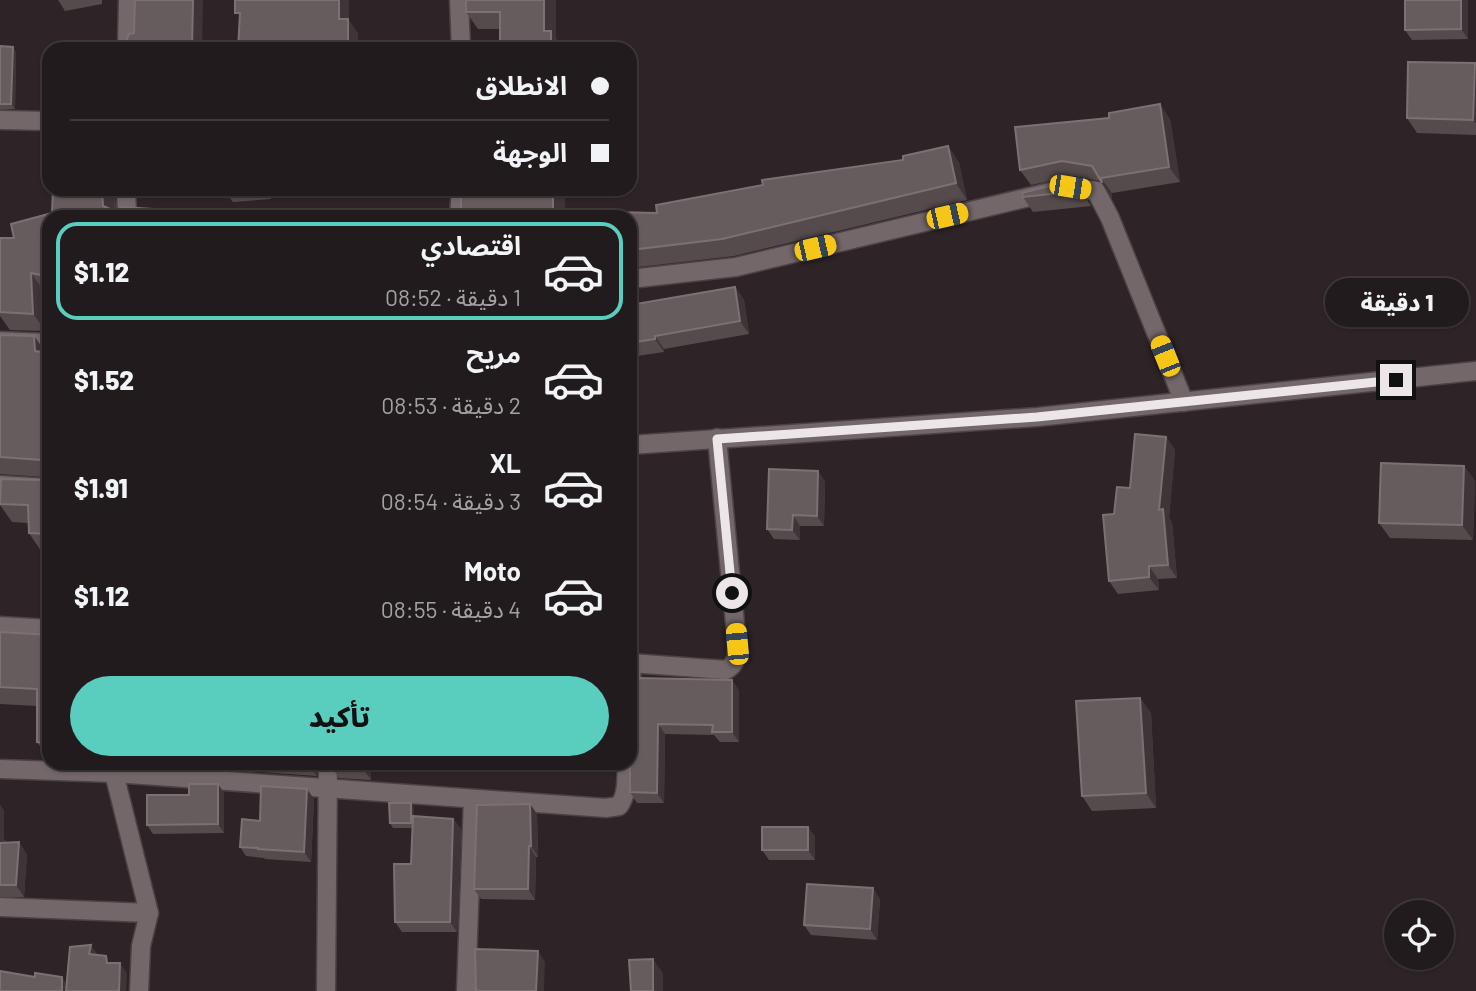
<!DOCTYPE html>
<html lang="ar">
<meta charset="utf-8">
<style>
body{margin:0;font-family:Barlow,"Noto Sans Arabic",sans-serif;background:#2a2426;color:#f1f3f6;direction:rtl;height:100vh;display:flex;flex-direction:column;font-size:26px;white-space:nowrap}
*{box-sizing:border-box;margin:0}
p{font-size:23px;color:#a2a1a4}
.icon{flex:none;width:38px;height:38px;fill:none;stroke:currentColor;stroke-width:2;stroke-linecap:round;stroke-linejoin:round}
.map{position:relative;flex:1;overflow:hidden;direction:ltr}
.details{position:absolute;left:42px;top:210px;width:595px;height:560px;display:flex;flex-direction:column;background:#221b1d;border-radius:21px;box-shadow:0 2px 5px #0004,0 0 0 2px #3f393b;direction:rtl}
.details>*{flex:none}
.banner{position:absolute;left:42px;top:42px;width:595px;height:154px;border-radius:21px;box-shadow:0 2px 5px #0004,0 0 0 2px #3f393b;direction:rtl;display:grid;align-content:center;height:154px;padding:0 28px;background:#221b1d}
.buttons{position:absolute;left:1384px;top:900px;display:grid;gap:14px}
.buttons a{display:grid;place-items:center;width:70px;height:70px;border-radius:50%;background:#221b1d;box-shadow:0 2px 5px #0004,0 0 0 2px #3f393b;font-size:35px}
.end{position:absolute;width:32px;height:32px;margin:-16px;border:9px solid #ede6e8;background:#111;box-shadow:0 0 0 4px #111}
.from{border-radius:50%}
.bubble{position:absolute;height:49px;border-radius:24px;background:#221b1d;box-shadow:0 2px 5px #0004,0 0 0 2px #3f393b;font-size:23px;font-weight:800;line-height:49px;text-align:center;direction:rtl}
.car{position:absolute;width:21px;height:42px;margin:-21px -10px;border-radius:9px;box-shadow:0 0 5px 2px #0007;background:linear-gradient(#f5c518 24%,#345 0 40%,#f5c518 0 76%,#345 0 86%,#f5c518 0)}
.banner b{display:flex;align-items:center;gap:24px;height:66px;font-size:26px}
.banner b+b{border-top:2px solid #3f393b}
.banner i{width:18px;height:18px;background:#f1f3f6}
ul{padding:12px 0 0;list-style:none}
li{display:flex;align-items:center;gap:21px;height:98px;margin:0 14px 10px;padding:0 14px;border:4px solid transparent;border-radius:21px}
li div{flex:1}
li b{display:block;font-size:26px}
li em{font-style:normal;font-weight:800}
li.on{border-color:#59cebf}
li>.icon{width:63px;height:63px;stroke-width:1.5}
.primary-button{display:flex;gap:14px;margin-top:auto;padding:14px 28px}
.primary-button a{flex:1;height:80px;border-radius:42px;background:#59cebf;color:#111;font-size:28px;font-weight:800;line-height:80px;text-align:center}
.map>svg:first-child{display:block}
</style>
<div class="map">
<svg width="1476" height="991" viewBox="0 0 1476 991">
<rect width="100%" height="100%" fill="#2e2427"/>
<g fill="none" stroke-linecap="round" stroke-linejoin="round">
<g stroke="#4a4244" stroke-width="21">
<g id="minor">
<path d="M459 0 461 49"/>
<path d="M127 49 128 0"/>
<path d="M0 120 49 121"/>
<path d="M126 189 127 217"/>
<path d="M459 217 461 189"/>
<path d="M630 279 736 267 1071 187 1096 191 1110 218 1184 402"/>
<path d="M0 341 49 343"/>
<path d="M630 445 1037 417 1476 371"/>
<path d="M0 485 49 488"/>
<path d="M0 626 49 629"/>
<path d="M630 663 726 670C737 664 737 655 737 644L717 438"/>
<path d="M630 701 632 664"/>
<path d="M116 763 114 773 149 913 141 946 139 991"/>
<path d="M0 769 114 773 606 808 619 806C628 794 626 777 627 763"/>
<path d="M0 907 149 913"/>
<path d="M326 991 328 763"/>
<path d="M466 991 473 799"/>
</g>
</g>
<use href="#minor" stroke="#73676a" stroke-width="18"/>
</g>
<g fill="#554b4d">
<path d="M58 0H102V4L65 11Z"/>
<path d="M556 0V38L562 49 500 29H478L466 12Z"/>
<path d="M1405 0H1468V39L1412 40 1405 30Z"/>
<path d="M0 46 16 52 15 109 0 110Z"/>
<path d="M1475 63 1476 65V135L1417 133 1407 118Z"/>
<path d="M1170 119 1180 182 1112 193V198L1101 181 1073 176 1031 185 1020 170Z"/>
<path d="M948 146 959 163 967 200 734 256 630 268V217L657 213 903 160Z"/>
<path d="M1078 186 1091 206 1033 212 1023 197Z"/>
<path d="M53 189H114L116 210 122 207 215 213 217 217H49V292L44 291 46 331 10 330 0 316V238H14L11 224 52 213Z"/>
<path d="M223 189H318L272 195 271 199 233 202Z"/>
<path d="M735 287 744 300 749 334 664 349V352L630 357V305Z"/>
<path d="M0 335 34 336 45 352 49 353V551H41L29 533 28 523 12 522 0 505V493L41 480 45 477 0 474Z"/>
<path d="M1166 437 1175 450 1169 518 1172 523 1177 578 1158 579 1159 590 1118 594 1109 581 1130 488Z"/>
<path d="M1464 466 1475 481 1473 540 1390 538 1379 523Z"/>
<path d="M825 481 824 526H800V540L774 539 767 529Z"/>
<path d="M0 632 49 635V759L37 742V706L0 704Z"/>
<path d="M637 678 739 690V742H720L714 735 665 734 664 803H637L630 792 635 745Z"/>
<path d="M1140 698 1151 713 1156 808 1092 811 1082 796Z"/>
<path d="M241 763H318L317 776 247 771Z"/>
<path d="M329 763H400L399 770H371V780L339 778Z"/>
<path d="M440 763H534V767L507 765V767L443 766Z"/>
<path d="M218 784 224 793V833L153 834 147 825 189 795Z"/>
<path d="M314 799 311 862 265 859 264 858 246 856 240 847 260 821Z"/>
<path d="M411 803 414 808V816L453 819 461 829 457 932H402L395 922 411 864 413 828H393L390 823Z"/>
<path d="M530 804 537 814 538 857H536L535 900 481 899 474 889Z"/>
<path d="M0 805 4 811V839L6 843 27 854 24 897H0Z"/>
<path d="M808 827 815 837V860H769L762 850Z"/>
<path d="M880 899 877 940 811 935 804 925Z"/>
</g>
<g fill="#3f3437">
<path d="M193 0H203L202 49H192Z"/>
<path d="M339 0H349V20L358 33V49H348L339 19Z"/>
<path d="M544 0H556V38L562 49H551L544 31Z"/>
<path d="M1461 0H1468V39L1461 29Z"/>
<path d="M13 47 16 52 15 109 11 104Z"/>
<path d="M1475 63 1476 65V124L1473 120Z"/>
<path d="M1160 104 1170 119 1180 182 1169 167Z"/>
<path d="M948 146 959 163 967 200 956 183Z"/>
<path d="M1101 178 1112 193V198L1102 183Z"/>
<path d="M102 189H114L115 217 103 206Z"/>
<path d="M264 189H267L272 195 271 199Z"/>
<rect x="553" y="189" width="12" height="28"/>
<path d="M42 268 49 278V286L41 275Z"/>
<path d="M31 273 44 291 46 331 33 314Z"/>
<path d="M735 287 744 300 749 334 740 321Z"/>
<path d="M34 336 47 354 35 351Z"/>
<path d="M655 336 664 349V352L655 339Z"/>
<path d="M1166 437 1175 450 1169 518 1172 523 1177 578 1168 565 1159 510Z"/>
<path d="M1464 466 1475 481 1473 540 1462 525Z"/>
<path d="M818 471 825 481 824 526 817 516Z"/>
<path d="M793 515 800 526V540L792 530Z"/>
<path d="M1149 566 1158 579 1159 590 1149 577Z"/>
<path d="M732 680 739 690V742L732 732Z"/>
<path d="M1140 698 1151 713 1156 808 1146 793Z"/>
<path d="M658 724 665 734 664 803 657 793Z"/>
<path d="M307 763H318L317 776Z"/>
<path d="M360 763H366L371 770V780L360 765Z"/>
<path d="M394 763H400L399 770Z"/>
<path d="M218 784 224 793V833L218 824Z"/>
<path d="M307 789 314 799 311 862 304 852Z"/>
<path d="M411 803 414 808V828L411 823Z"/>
<path d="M530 804 537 814 538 857 531 846Z"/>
<path d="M0 805 4 811V839L6 841 4 854 0 848Z"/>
<path d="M453 819 461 829 457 932 450 922Z"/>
<path d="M808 827 815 837V860L808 850Z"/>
<path d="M19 842 27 854 24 897 16 885Z"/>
<path d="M529 846 536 857 535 900 528 889Z"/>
<path d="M873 888 880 899 877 940 870 929Z"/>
<path d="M91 945 98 955 89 954Z"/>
<path d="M538 951 545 962 544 991H536Z"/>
<path d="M653 959 663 973V991H653Z"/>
<path d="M120 963 127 973 126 991H119Z"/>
<path d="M62 977 70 989V991H62Z"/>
</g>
<g fill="#665b5d" stroke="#7b7173" stroke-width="2">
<path d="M135 0H193L192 49H119V46L126 41 129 34 134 33Z"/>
<path d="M235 0H339V19H348V49H238L240 13H235Z"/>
<path d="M466 0H544V31H551V49H500V12H466Z"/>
<path d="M1405 0H1461V29L1405 30Z"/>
<path d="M0 46 13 47 11 104H0Z"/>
<path d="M1408 62 1475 63 1473 120 1407 118Z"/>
<path d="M1160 104 1169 167 1101 178 1102 183 1092 166 1062 161 1020 170 1015 127 1109 118V113Z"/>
<path d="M948 146 956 183 722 239 630 250V217H611L615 212 657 213 656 205 763 185 762 180 903 160V156Z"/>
<path d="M1061 183 1078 186 1080 191 1023 197 1022 193Z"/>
<path d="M53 189H102L103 206 110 209 116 210 122 207 215 213 214 217H49V268H42L41 275 31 273 33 314 0 312V238H14L11 224 52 213Z"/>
<rect x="461" y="189" width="92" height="28"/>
<path d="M735 287 740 321 655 336V339L630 343V305Z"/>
<path d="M0 335 34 336 35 351 49 353V534L29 533 28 505 0 504 1 479 41 480 45 477 48 470 46 464 42 460 0 457Z"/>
<path d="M1135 434 1166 437 1159 510 1163 509 1168 565 1149 566V577L1109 581 1103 515 1114 514 1117 487 1130 488Z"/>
<path d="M1381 463 1464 466 1462 525 1379 523Z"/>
<path d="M769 469 818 471 817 516 793 515 792 530 767 529Z"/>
<path d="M0 632 49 635V743L37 742V689L0 687Z"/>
<path d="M637 678 732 680V732H712L713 725 658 724 657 793 630 792V745H635Z"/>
<path d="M1140 698 1146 793 1082 796 1076 701Z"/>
<path d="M336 763H360V765Z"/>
<path d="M189 784H218V824L147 825V795H189Z"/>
<path d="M261 786 307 789 304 852 258 849V848L240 847 242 819 260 821Z"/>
<path d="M389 803H411V823H390Z"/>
<path d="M530 804 531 846H529L528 889H474L477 805Z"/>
<path d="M413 816 453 819 450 922H395L394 864H411Z"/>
<rect x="762" y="827" width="46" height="23"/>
<path d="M19 842 16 885H0V843Z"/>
<path d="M807 884 873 888 870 929 804 925Z"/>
<path d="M91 945 89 954 106 956 107 963H120L119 991H66L70 947Z"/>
<path d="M475 949 538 951 536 991H476Z"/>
<path d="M653 959V991H631L629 960Z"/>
<path d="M0 971 35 977V973L62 977V991H0Z"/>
</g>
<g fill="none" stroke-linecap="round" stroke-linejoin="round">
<path stroke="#ede6e8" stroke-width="9" d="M732 593 717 439 1037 417 1396 380"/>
</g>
</svg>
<div class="buttons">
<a><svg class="icon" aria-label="locate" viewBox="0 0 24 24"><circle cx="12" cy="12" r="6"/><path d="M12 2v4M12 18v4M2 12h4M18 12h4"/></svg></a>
</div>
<i class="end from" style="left:732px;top:593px"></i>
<i class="end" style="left:1396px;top:380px"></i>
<div class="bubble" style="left:1325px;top:278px;width:144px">1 دقيقة</div>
<i class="car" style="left:1070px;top:187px;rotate:99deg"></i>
<i class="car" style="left:947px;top:216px;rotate:77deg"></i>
<i class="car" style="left:815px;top:248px;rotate:77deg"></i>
<i class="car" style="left:1165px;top:356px;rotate:338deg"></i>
<i class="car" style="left:737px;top:644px;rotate:355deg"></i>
<div class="banner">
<b><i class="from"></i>الانطلاق</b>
<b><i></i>الوجهة</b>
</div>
<section class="details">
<ul>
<li class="on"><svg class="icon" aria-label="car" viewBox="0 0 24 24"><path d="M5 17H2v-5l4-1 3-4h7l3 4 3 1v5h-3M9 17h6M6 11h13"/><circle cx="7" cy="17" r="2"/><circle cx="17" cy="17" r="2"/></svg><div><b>اقتصادي</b><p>1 دقيقة · 08:52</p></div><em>$1.12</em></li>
<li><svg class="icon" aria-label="car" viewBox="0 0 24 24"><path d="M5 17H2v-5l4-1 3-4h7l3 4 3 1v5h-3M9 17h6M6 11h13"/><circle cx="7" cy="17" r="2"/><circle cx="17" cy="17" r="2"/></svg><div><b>مريح</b><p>2 دقيقة · 08:53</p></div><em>$1.52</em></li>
<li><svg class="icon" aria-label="car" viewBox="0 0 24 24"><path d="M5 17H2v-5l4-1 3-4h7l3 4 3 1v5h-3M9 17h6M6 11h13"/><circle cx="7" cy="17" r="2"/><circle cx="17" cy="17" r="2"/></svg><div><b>XL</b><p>3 دقيقة · 08:54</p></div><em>$1.91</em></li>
<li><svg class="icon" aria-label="car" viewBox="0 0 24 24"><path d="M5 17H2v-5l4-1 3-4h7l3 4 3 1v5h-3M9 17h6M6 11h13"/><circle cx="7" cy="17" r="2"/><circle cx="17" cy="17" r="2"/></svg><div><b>Moto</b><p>4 دقيقة · 08:55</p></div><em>$1.12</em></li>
</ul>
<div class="primary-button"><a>تأكيد</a></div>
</section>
</div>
